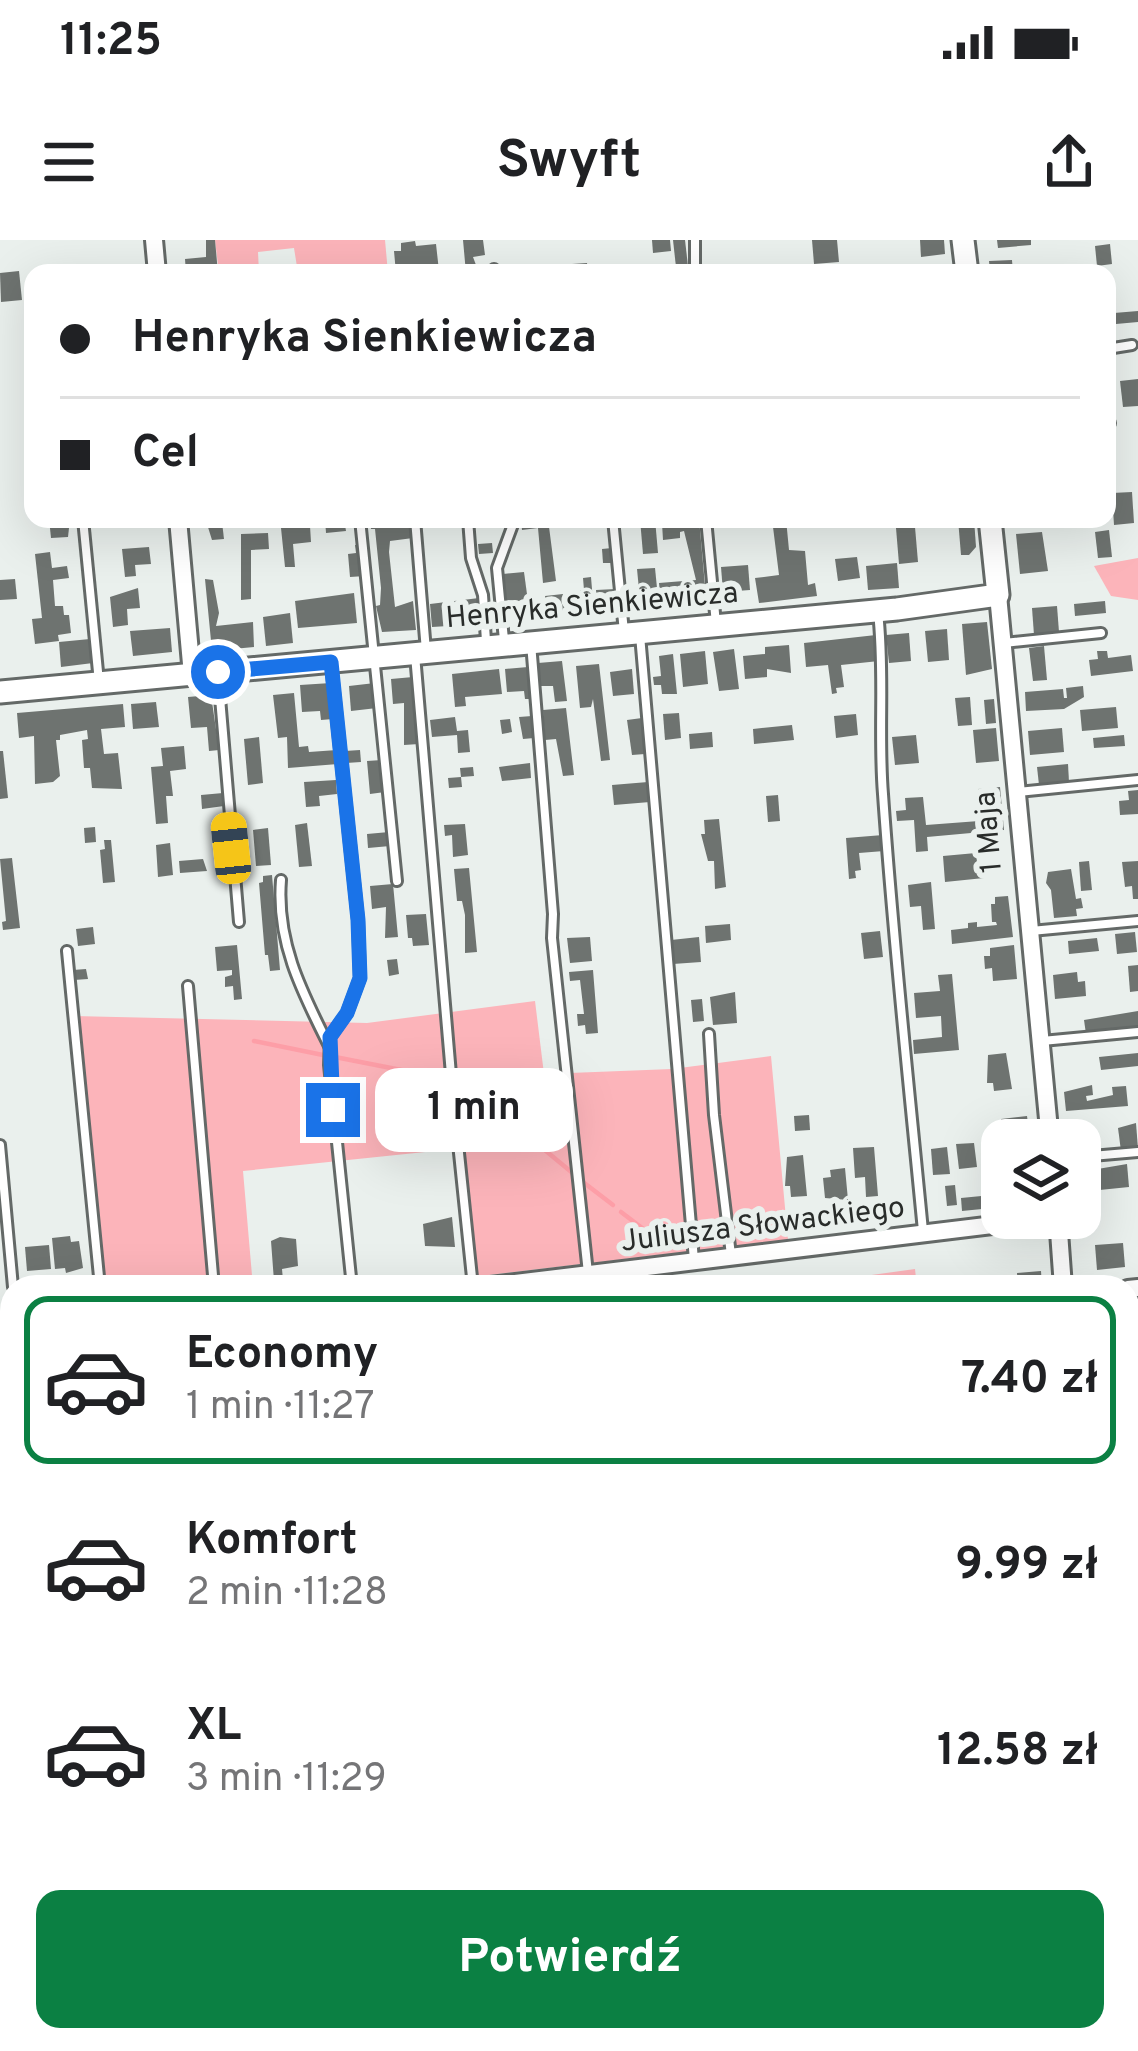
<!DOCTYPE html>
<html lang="pl">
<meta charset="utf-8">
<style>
body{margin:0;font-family:Overpass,sans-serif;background:#f6f6f6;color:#202124;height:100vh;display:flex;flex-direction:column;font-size:45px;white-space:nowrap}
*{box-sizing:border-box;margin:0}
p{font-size:39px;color:#757577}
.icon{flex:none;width:66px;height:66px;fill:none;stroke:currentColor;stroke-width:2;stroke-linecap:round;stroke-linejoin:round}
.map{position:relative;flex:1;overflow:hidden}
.details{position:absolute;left:0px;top:1035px;width:1140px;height:777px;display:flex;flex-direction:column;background:#fff;border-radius:36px 36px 0 0;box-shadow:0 12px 48px #0002}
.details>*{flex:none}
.hud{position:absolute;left:24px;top:24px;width:1092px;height:264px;border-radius:24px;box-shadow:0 12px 48px #0002;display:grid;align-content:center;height:264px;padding:0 36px;background:#fff}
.fabs{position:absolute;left:981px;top:879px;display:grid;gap:24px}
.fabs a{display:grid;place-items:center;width:120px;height:120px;border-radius:24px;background:#fff;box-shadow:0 12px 48px #0002;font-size:60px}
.end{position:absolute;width:54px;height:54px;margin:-27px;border:15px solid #1a73e8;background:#fff;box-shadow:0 0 0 6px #fff}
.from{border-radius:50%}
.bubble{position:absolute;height:84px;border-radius:24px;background:#fff;box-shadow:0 12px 48px #0002;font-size:39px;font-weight:700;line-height:84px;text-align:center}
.car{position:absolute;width:36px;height:72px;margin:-36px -18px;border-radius:15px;box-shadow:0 0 9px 3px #0007;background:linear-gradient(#f5c518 24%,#345 0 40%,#f5c518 0 76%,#345 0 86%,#f5c518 0)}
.hud b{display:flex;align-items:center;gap:42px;height:114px;font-size:45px}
.hud b+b{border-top:3px solid #e0e0e0}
.hud i{width:30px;height:30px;background:#202124}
ul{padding:21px 0 0;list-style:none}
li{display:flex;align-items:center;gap:36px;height:168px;margin:0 24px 18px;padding:0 12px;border:6px solid transparent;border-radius:24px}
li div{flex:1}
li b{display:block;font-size:45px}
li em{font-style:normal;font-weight:700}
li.active{border-color:#0b8043}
li>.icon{width:108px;height:108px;stroke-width:1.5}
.primary-button{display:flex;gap:24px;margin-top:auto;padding:24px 36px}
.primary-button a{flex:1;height:138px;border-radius:24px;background:#0b8043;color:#fff;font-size:48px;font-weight:700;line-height:138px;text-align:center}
.status{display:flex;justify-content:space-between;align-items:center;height:84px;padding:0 60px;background:#fff;direction:ltr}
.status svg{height:33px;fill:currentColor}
header{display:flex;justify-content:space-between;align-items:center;height:156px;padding:0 36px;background:#fff;font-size:54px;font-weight:700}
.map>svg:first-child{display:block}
</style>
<div class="status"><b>11:25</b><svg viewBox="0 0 49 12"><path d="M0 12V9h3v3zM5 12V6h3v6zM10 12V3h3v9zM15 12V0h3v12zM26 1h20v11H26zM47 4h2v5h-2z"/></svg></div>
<header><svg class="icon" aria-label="menu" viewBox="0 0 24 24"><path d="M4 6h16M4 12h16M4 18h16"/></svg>Swyft<svg class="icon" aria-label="share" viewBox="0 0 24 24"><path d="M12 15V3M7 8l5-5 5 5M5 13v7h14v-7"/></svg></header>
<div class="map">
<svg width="1138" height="1811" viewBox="0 0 1138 1811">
<rect width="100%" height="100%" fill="#eaf0ed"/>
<g fill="#fcb4ba">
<path d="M215 0H385L388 33H298L294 8 258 12 259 33H219Z"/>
<path d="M1138 318V360L1111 356 1094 326Z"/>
<path d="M535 761 544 834 672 829 771 816 788 1000 471 1037 454 909 243 931 253 1047H97L74 776 367 783Z"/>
<path d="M915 1029 917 1047H621V1043L792 1046Z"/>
<path d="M12 1134V1800H243L200 1811H0V1135Z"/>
<path d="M1128 1206H1138V1811H1115L1119 1800H1128V1755L1135 1705 1128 1640Z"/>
<path d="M685 1800H1013L1011 1811H688Z"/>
</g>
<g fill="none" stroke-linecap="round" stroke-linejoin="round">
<g stroke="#fd9ea7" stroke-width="4.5">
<path d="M254 801 323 815"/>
<path d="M335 817 447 839"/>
<path d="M456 841 498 870"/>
<path d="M506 878 575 935"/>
<path d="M583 942 613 965"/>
<path d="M621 972 654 997"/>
<path d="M703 1038 714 1047"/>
<path d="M1128 1332 1138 1330"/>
<path d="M0 1785H12"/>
<path d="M924 1800 942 1811"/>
</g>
</g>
<g fill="#6e7370">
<path d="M206 0H215L218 33H186L185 19 206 17Z"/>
<path d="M463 0H483L485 15 473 17 479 33H466Z"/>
<path d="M652 0H670L671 11 653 13Z"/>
<path d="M673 0H685L688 26 676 27Z"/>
<path d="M812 0H837L839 22 814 24Z"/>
<path d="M920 0H944L945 14 921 17Z"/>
<path d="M997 0H1031V5L998 8Z"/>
<path d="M415 1 416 6 436 4 439 31 396 33 394 11H401V3Z"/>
<path d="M1110 4 1112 24 1097 26 1095 6Z"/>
<path d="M1012 20 1013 33H990L989 21Z"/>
<path d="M587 23 588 33H573L572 24Z"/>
<path d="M19 31 22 60 1 62 0 33Z"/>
<path d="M1138 71V82L1116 84 1114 73Z"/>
<path d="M1138 139V166L1123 167 1120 141Z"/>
<path d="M1132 252 1134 283 1114 285 1112 253Z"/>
<path d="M49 279H70L68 297 51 298Z"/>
<path d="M325 279H344L346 291 326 293Z"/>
<path d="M370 279H411L413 298 390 301 389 312 395 367 413 361 416 390 382 392 376 366 380 365 381 348 375 289H371Z"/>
<path d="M521 279H548L556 341 543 343 538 288 522 290Z"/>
<path d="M640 279H655L658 313 643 314Z"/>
<path d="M673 279H699L707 368 662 372 659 343 696 340 684 291 680 292V298L663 300 662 283Z"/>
<path d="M772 279H786L789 310 805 311 808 345 815 343 817 356 759 363 755 338 779 335Z"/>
<path d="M833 279H852L853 285 834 287Z"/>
<path d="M958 279H974L976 307 969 315H961Z"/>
<path d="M222 282 224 299 212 300 207 284Z"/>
<path d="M310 286 311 302 293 304 295 327H285L281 288Z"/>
<path d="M915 287 918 322 899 324 896 288Z"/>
<path d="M1109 290 1112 317 1098 318 1095 292Z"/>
<path d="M1042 292 1048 331 1020 334 1016 294Z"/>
<path d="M268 293 269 309 251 310V359L241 360V294Z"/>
<path d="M492 303 493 313 479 314 478 304Z"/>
<path d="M355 305H362L365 336 350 337 348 314 356 313Z"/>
<path d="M149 307 151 324 135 325 136 336 125 337 122 309Z"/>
<path d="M612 308 614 323H603L602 309Z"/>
<path d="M50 312 52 328 67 326 69 338 53 340 55 366H63L64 375H69L71 393 58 395 59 401 35 404 32 379 42 378 35 314Z"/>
<path d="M857 317 860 338 838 341 835 319Z"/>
<path d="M897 323 899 348 868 350 866 326Z"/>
<path d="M748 325 750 350 723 352 721 327Z"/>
<path d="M655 328 658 358 640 360 637 329Z"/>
<path d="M524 332 529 369 507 372 503 334Z"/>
<path d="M591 337 594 373 575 375 573 351 584 350 583 338Z"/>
<path d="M15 339 17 359 0 360V340Z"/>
<path d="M205 339 213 340 219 373 216 386 253 382 254 407 212 411Z"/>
<path d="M138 348 140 368 127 369 128 385 113 387 110 357Z"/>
<path d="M616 349 618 372 598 373 596 350Z"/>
<path d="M354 353 357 383 298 388 295 361Z"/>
<path d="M563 354 566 375 547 377 545 356Z"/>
<path d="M479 358 481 384 432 387 430 364Z"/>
<path d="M1105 361 1106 373 1075 376 1074 364Z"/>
<path d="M1057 366 1059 392 1034 395 1032 368Z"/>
<path d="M290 373 293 403 266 406 263 377Z"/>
<path d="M987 382 992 429 966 435 962 384Z"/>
<path d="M170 388 172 412 133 416 130 391Z"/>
<path d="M947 389 949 420 928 422 925 391Z"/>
<path d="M909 393 911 421 889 423 886 395Z"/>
<path d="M876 395 879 421 841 425 844 447 836 448 837 453 832 454 828 425 806 427 804 403Z"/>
<path d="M90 399 93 423 61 427 59 402Z"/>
<path d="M789 405 791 433 767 429V437L745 439 743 416 765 414V407Z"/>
<path d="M1044 406 1047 440 1033 441 1029 408Z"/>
<path d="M734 409 739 449 719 451 713 412Z"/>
<path d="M705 411 708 444 683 447 680 414Z"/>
<path d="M1097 411H1107L1108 418 1131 415 1133 431 1091 436 1089 420 1098 419Z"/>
<path d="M673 414 677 454H662L661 445H654L653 437 661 436 659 416Z"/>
<path d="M562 421 567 461 555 462 553 446H540L538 423Z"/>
<path d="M599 424 610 520 601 521 593 459 591 467 580 468 576 426Z"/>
<path d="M528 427 531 459H525L524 451 507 452 505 429Z"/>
<path d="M499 429 502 454 465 457 466 466 455 467 452 434Z"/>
<path d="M632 429 634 454 613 456 610 432Z"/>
<path d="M413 437 419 504 404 505V463L393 464 391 439Z"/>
<path d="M331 443 333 479 321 480 320 471 302 472 300 445Z"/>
<path d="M375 443 377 468 351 471 349 446Z"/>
<path d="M1083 446 1084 457 1064 469 1026 471 1025 452 1063 449 1064 458H1067L1066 448Z"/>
<path d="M294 453 299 507 308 506 309 512 337 510 338 524 288 528 287 497 278 498 273 455Z"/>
<path d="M211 455 219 510 209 511 207 487 191 488 188 457Z"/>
<path d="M970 457 972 485 958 486 955 458Z"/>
<path d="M994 459 996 483 986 484 984 460Z"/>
<path d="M156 462 159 487 133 489 131 464Z"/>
<path d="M123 464 125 487 101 489 104 514 118 513 122 549 92 548 90 528H84L82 500 88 499 87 490 60 495V500H56L60 536 53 542 35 544 34 496 19 498 17 473Z"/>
<path d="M1116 467 1118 488 1082 491 1080 470Z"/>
<path d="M566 468 574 535 563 536 556 499 545 500 543 470Z"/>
<path d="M679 473 681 498 665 500 663 474Z"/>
<path d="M856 474 858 495 836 498 834 476Z"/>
<path d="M532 476 534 498 523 499 519 477Z"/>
<path d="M455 477 457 491 468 490 470 512 458 513 457 495 432 497 430 480Z"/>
<path d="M642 478 645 514 632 515 627 480Z"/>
<path d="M510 479 512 492 502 494 500 480Z"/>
<path d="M792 485 794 500 754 504 753 489Z"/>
<path d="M996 488 999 521 976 523 973 490Z"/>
<path d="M1062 488 1064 512 1030 515 1028 491Z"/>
<path d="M712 492 713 507 690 509 689 494Z"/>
<path d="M916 495 919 523 895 525 892 497Z"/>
<path d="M1124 495 1125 506 1094 508 1093 498Z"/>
<path d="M259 497 263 543 248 545 244 499Z"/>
<path d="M184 506 186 529 170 531 173 556H166L168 583 156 584 151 527 163 526 161 508Z"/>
<path d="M360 510 361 522 346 523 345 511Z"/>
<path d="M0 511H3L8 558 0 559Z"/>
<path d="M382 520 385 552 370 554 367 521Z"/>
<path d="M530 523 531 538 502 541 499 527Z"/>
<path d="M1068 524 1069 542 1039 545 1037 527Z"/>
<path d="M473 527 474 536 461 537 462 547 449 548 448 538 461 537 460 528Z"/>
<path d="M336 540 337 554 319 556 320 566 306 567 304 542Z"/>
<path d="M648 542 650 562 614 565 612 545Z"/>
<path d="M1000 547 1004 590 927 597 928 611 916 612 914 580 897 581 896 571 906 570 905 558 923 557 926 585 979 581 978 549Z"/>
<path d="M1138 550V574L1120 575 1119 561 1129 560 1128 551Z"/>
<path d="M223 553 224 566 202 569 201 555Z"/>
<path d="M778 555 780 581 768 582 766 556Z"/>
<path d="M719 579 726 647 715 649 714 621H708L701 594H705L704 580Z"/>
<path d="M307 583 312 626 299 627 295 585Z"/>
<path d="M465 584 468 615 453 617 452 595 445 596 444 585Z"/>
<path d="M95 587 96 602 85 603 84 588Z"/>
<path d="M268 588 271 625 256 626 253 590Z"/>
<path d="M227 592 229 620 218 621 216 593Z"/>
<path d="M389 592 390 606 368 608 367 594Z"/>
<path d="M883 595 884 611 859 613 861 630 855 631 856 638 849 639 846 598Z"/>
<path d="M104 600H111L115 642 103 643 100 610 105 609Z"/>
<path d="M170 603 173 635 158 637 156 605Z"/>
<path d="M976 613 977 622H982L984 638 945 642 943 616Z"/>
<path d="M12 618 20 688 3 690 2 682 6 681 0 619Z"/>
<path d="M203 619 207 631 180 633 179 621Z"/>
<path d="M1089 621 1092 650 1081 651 1079 622Z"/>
<path d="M1138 621V659H1133L1132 646 1125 647 1122 622Z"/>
<path d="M469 628 477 712 465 713V675L462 661H457L454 629Z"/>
<path d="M1071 629 1076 659 1081 658 1083 668 1076 669 1077 676 1054 678 1051 650 1046 643 1048 632Z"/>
<path d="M272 635 280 730 270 731 268 715H265L259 643 263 642V636Z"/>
<path d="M931 642 935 689 923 690 921 666 910 667 908 645Z"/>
<path d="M393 644 398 697 385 698 386 667 372 669 370 646Z"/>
<path d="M1008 656 1013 697 952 704 951 690 968 688V683L977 682V687L997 685 996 682H992L991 664H995V657Z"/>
<path d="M426 674 429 705 413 706 412 698H408L406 675Z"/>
<path d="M730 684 731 700 706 703 705 686Z"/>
<path d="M93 687 95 704 78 706 76 689Z"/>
<path d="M880 691 883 717 864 719 861 693Z"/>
<path d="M1135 692 1137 712 1117 714 1115 694Z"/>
<path d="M590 697 592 721 570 723 567 698Z"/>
<path d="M699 697 701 722 673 724 671 700Z"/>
<path d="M1097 698 1099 711 1069 714 1068 701Z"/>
<path d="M237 705 242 759 234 760 233 746 225 747V737L232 735V730L217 731 215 707Z"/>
<path d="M1014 705 1017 739 993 741 992 728 985 729 984 716H990V708Z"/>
<path d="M397 719 399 734 389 736 387 720Z"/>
<path d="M1138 725V751L1130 752 1128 726Z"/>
<path d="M86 729 88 739 74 740 73 730Z"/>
<path d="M593 730 598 793 586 794 585 785 578 786 577 774H584L580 740 570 741 569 732Z"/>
<path d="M1077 732 1078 742 1085 741 1086 756 1055 759 1053 735Z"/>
<path d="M952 734 959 810 914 814 913 800 942 797 941 776 916 778 914 753 940 751 938 735Z"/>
<path d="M735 752 737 783 713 785 710 757Z"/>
<path d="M702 759 704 781 693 782 691 760Z"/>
<path d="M1138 771V789L1086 794 1084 780Z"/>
<path d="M1006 813 1012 849 994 851 993 843H987L988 815Z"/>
<path d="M1138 813V826L1101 830 1099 817Z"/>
<path d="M1092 845 1093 855 1086 856 1087 861 1113 855 1112 847 1126 846 1128 866 1066 871 1064 852Z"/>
<path d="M809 875 810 890 795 891 794 876Z"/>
<path d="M1027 876 1030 900H1003L1001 879Z"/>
<path d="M1136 883 1138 909 1121 911 1118 888Z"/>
<path d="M974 903 977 927 959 929 956 904Z"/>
<path d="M874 907 878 956 866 957 865 937 855 938 853 908Z"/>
<path d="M947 907 950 934 933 935 931 909Z"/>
<path d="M803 915 807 956 791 957 790 946H785L787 917Z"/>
<path d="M1127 924 1129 947 1080 952V932Z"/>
<path d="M845 928 848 960 825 958 823 938 831 937 830 930Z"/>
<path d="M955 945 957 965 947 966 945 946Z"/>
<path d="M1002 954V967L962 971 961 958Z"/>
<path d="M452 977 455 1007 425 1006 423 984Z"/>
<path d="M70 996 71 1002 79 1001 83 1028 66 1033 65 1028 55 1029 52 998Z"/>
<path d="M280 997 296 999 298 1026 282 1029 283 1040 274 1041 271 1001Z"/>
<path d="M1123 1003 1125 1027 1097 1030 1095 1005Z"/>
<path d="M49 1005 51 1029 27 1031 25 1007Z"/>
<path d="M1041 1031 1042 1047H1018L1017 1033Z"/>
<path d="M954 1035 963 1038 964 1047H945V1040Z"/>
</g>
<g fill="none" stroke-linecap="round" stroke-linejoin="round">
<g stroke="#646967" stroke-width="14">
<g id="service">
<path d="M695 0V33"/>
<path d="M494 29V33"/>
<path d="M1107 109 1132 105"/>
<path d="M1107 183H1110"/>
<path d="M83 279 99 442"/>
<path d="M360 279 397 641"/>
<path d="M415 279 426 411"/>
<path d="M468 279 471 318 483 355 486 401"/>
<path d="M613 279 624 392"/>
<path d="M706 279 716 384"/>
<path d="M878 372C885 433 878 493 883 554 893 700 909 846 923 991"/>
<path d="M640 395 694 1020"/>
<path d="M504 400 497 328 515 279"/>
<path d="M531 403 553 674 552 698 588 1033"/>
<path d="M1004 403 1101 393"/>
<path d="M415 415 452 846 473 1047"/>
<path d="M331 423 358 680 360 738 347 773 330 797 329 825 352 1047"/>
<path d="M218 434 239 682"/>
<path d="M1018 552 1138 540"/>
<path d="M281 640C276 702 302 752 329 806"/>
<path d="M1031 691 1138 681"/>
<path d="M67 711 100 1047"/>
<path d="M188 746 214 1047"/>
<path d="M709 794 714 875 731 1015"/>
<path d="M1042 801 1138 792"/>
<path d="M0 905 13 1047"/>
<path d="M1080 917 1138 912"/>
<path d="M1116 1800 1126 1811"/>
<path d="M1019 1811 1024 1800"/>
</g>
</g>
<g stroke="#646967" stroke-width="22">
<g id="minor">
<path d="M154 0 157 33"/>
<path d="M178 279 192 435"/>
<path d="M998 355 1050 900"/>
<path d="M1058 978 1063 1047"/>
<path d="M482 1047 1051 978"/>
<path d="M1128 1049 1138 1048"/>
<path d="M0 1105 12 1104"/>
<path d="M1106 1811 1109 1800"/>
</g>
</g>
<g stroke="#646967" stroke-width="27">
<g id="tertiary">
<path d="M963 0 967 33"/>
<path d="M0 452 897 369 998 355 990 279"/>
</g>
</g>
<use href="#service" stroke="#fff" stroke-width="8"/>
<use href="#minor" stroke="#fff" stroke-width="16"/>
<use href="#tertiary" stroke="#fff" stroke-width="21"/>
</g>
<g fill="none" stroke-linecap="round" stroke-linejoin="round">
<path stroke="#1a73e8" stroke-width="15" d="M218 432 331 422 358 680 360 738 347 773 330 797 333 870"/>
</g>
<g text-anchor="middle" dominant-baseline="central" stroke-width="12" stroke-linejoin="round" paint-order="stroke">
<g font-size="30" fill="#292c2a" stroke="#eaf0ed">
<text transform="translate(592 367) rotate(-5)">Henryka Sienkiewicza</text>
<text transform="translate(990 592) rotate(-95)">1 Maja</text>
<text transform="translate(763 986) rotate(-7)">Juliusza Słowackiego</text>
</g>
</g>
</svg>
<div class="fabs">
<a><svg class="icon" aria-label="layers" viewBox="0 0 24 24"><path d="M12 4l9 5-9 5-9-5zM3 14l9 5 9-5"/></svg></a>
</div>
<i class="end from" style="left:218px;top:432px"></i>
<i class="end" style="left:333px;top:870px"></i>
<div class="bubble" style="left:375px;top:828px;width:198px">1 min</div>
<i class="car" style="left:231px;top:608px;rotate:354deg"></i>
<div class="hud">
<b><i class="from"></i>Henryka Sienkiewicza</b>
<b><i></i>Cel</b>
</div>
<section class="details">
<ul>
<li class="active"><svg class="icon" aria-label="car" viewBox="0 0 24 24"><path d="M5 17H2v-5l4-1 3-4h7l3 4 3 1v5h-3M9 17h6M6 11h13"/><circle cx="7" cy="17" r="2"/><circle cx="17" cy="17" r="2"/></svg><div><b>Economy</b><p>1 min · 11:27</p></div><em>7.40 zł</em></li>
<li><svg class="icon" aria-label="car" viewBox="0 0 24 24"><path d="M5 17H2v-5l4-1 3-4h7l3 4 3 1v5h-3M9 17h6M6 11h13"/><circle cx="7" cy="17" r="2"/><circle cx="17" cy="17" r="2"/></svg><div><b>Komfort</b><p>2 min · 11:28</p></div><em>9.99 zł</em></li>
<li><svg class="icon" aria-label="car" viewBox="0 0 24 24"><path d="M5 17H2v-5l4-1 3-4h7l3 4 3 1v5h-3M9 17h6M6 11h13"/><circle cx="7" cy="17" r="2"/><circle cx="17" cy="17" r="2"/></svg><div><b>XL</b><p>3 min · 11:29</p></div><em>12.58 zł</em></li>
</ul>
<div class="primary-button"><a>Potwierdź</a></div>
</section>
</div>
